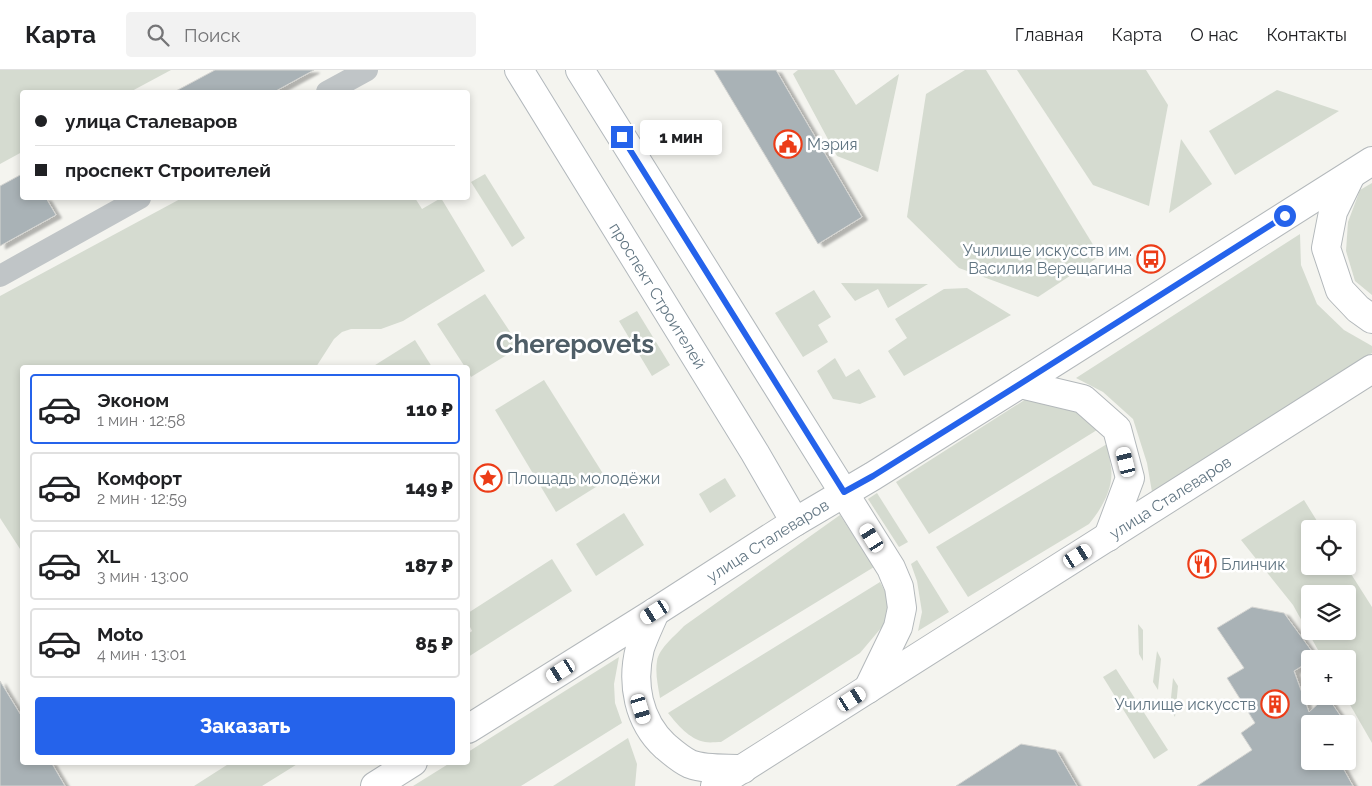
<!DOCTYPE html>
<html lang="ru">
<meta charset="utf-8">
<style>
body{margin:0;font-family:Raleway,sans-serif;background:#f2f2f2;color:#202124;height:100vh;display:flex;flex-direction:column;font-size:19px;white-space:nowrap}
*{box-sizing:border-box;margin:0}
p{font-size:16px;color:#757577}
.icon{flex:none;width:28px;height:28px;fill:none;stroke:currentColor;stroke-width:2;stroke-linecap:round;stroke-linejoin:round}
.map{position:relative;flex:1;overflow:hidden}
.details{position:absolute;left:20px;top:295px;width:450px;height:400px;display:flex;flex-direction:column;background:#fff;border-radius:5px;box-shadow:0 2px 8px #0003}
.details>*{flex:none}
.hud{position:absolute;left:20px;top:20px;width:450px;height:110px;border-radius:5px;box-shadow:0 2px 8px #0003;display:grid;align-content:center;height:110px;padding:0 15px;background:#fff}
.fabs{position:absolute;left:1301px;top:450px;display:grid;gap:10px}
.fabs a{display:grid;place-items:center;width:55px;height:55px;border-radius:5px;background:#fff;box-shadow:0 2px 8px #0003;font-size:25px}
.end{position:absolute;width:22px;height:22px;margin:-11px;border:6px solid #2563eb;background:#fff;box-shadow:0 0 0 2px #fff}
.from{border-radius:50%}
.bubble{position:absolute;height:35px;border-radius:5px;background:#fff;box-shadow:0 2px 8px #0003;font-size:16px;font-weight:800;line-height:35px;text-align:center}
.car{position:absolute;width:15px;height:30px;margin:-15px -8px;border-radius:6px;box-shadow:0 0 4px 1px #0007;background:linear-gradient(#fff 24%,#345 0 40%,#fff 0 76%,#345 0 86%,#fff 0)}
.hud b{display:flex;align-items:center;gap:18px;height:48px;font-size:19px}
.hud b+b{border-top:1px solid #e0e0e0}
.hud i{width:12px;height:12px;background:#202124}
ul{padding:9px 0 0;list-style:none}
li{display:flex;align-items:center;gap:15px;height:70px;margin:0 10px 8px;padding:0 5px;border:2px solid #e0e0e0;border-radius:5px}
li div{flex:1}
li b{display:block;font-size:19px}
li em{font-style:normal;font-weight:800}
li.current{border-color:#2563eb}
li>.icon{width:45px;height:45px;stroke-width:1.5}
.cta{display:flex;gap:10px;margin-top:auto;padding:10px 15px}
.cta a{flex:1;height:58px;border-radius:5px;background:#2563eb;color:#fff;font-size:20px;font-weight:800;line-height:58px;text-align:center}
header{display:flex;align-items:center;gap:30px;box-sizing:border-box;height:70px;padding:0 25px;background:#fff;border-bottom:1px solid #e0e0e0}
header strong{font-size:24px}
nav{display:flex;gap:28px;margin-inline-start:auto;font-size:18px}
.search{width:350px;height:45px;background:#f2f2f2;display:flex;align-items:center;gap:12px;box-sizing:border-box;padding:0 18px;border-radius:5px;color:#757577;font-size:19px}
.map>svg:first-child{display:block}
</style>
<header>
<strong>Карта</strong>
<div class="search"><svg class="icon" aria-label="search" viewBox="0 0 24 24"><circle cx="10" cy="10" r="6"/><path d="M15 15l6 6"/></svg>Поиск</div>
<nav><a>Главная</a><a>Карта</a><a>О нас</a><a>Контакты</a></nav>
</header>
<div class="map">
<svg width="1372" height="716" viewBox="0 0 1372 716">
<defs>
<filter id="shadow"><feDropShadow dx="5.5" dy="3" stdDeviation="1" flood-color="#0004"/></filter>
</defs>
<rect width="100%" height="100%" fill="#f4f4ef"/>
<g fill="#d5dbd0" fill-rule="evenodd">
<path d="M0 0H171L130 22H22V82L0 94Z"/>
<path d="M798 0H834L856 35 899 4 878 102 837 86 793 4Z"/>
<path d="M965 0H986L1100 186 1038 227 959 198 907 147 926 24Z"/>
<path d="M1017 0H1146L1168 35 1149 136 1093 115Z"/>
<path d="M1277 20 1339 41 1235 105 1209 61Z"/>
<path d="M1181 69 1212 114 1169 143Z"/>
<path d="M485 104 525 168 512 177 471 112Z"/>
<path d="M1372 113V225L1355 211 1346 181 1348 152 1360 120Z"/>
<path d="M182 128H415L422 139 441 128 485 201 403 251 381 259H351L342 262 334 269 316 297 22 298V482L0 448V226Z"/>
<path d="M1300 164 1301 195 1317 234 1344 260 1372 276V283L1152 422 1147 393 1133 349 1103 322 1076 308Z"/>
<path d="M841 213 928 214 888 238 878 219 855 231Z"/>
<path d="M967 218 1011 245 904 306 888 281 907 268 895 249 944 219Z"/>
<path d="M814 220 831 247 818 255 828 272 803 287 775 243Z"/>
<path d="M485 224 520 277 471 307 468 301V298L465 297 437 254Z"/>
<path d="M637 241 670 295 652 306 619 251Z"/>
<path d="M415 270 432 297H372Z"/>
<path d="M835 288 846 307 859 299 876 327 860 334 833 329 817 301Z"/>
<path d="M544 310 607 410 556 442 495 340Z"/>
<path d="M1026 329 1071 336 1097 360 929 464 896 412Z"/>
<path d="M1107 374C1108 382 1110 390 1111 397 1114 418 1102 438 1089 454L968 527 936 477Z"/>
<path d="M725 408 736 426 710 443 699 424Z"/>
<path d="M877 423 908 472 899 477 868 429Z"/>
<path d="M1304 430 1322 459H1310V496H1346L1372 537V673L1345 626H1348V589H1323L1293 535 1241 470ZM1310 524H1348V561H1310Z"/>
<path d="M624 443 644 475 596 506 576 474Z"/>
<path d="M840 445 874 497 660 628C658 616 655 603 657 591 659 578 676 565 684 556Z"/>
<path d="M552 489 572 521 468 587V564L472 561 468 553V543Z"/>
<path d="M917 490 949 542 918 561 922 542 917 511 911 494Z"/>
<path d="M880 512 889 529 887 551 860 583 721 672C716 672 710 673 705 672 689 669 678 655 668 643Z"/>
<path d="M1138 554 1143 560V591L1139 584Z"/>
<path d="M1157 581 1161 589 1158 620 1153 612Z"/>
<path d="M619 587 614 614 615 633 622 653 521 716H413L450 693 468 692V682Z"/>
<path d="M1116 599 1168 680 1154 689 1103 607Z"/>
<path d="M1173 608 1178 616 1175 647 1170 638Z"/>
<path d="M628 668 637 694 635 716H553Z"/>
<path d="M230 693V692L299 693 262 716H194Z"/>
</g>
<g fill="#a9b2b6" stroke="#d5d5d2" filter="url(#shadow)">
<path d="M215 0H314L274 22H174Z"/>
<path d="M714 0H776L862 147 818 174Z"/>
<path d="M22 104V128H46L56 145 0 176V116Z"/>
<path d="M1252 537 1284 543 1316 587 1310 589V591L1294 601 1309 642 1327 626 1346 654H1310V691H1339L1353 716H1197L1252 680 1241 663 1255 653 1227 608 1244 598 1217 558Z"/>
<path d="M0 611 22 647V692H51L65 716H0Z"/>
<path d="M1021 674 1056 680 1077 716H956Z"/>
</g>
<g fill="none" stroke-linecap="round" stroke-linejoin="round">
<g stroke="#b2b8bc" stroke-width="30">
<g id="secondary">
<path id="s1" d="M519 0 755 383 795 452"/>
<path d="M580 0 844 423"/>
</g>
</g>
<g stroke="#b3b8bb" stroke-width="30">
<g id="primary">
<path d="M1351 105 1333 142 1326 178 1340 220 1358 239 1372 249"/>
<path d="M1020 314 1083 329 1117 359 1130 408 1108 467"/>
<path d="M844 423 891 498 899 517 902 538 898 557 868 619"/>
<path d="M655 542C650 554 644 566 640 578 631 613 638 651 665 676 672 682 681 690 690 694 706 700 726 698 743 699"/>
<path id="s2" d="M468 659 655 542 795 452 873 406 1020 314 1372 91"/>
<path d="M375 716 413 692"/>
<path id="s3" d="M715 716 1372 299"/>
</g>
</g>
<g stroke="#c0c5c7" stroke-width="22">
<path d="M327 22 367 0"/>
<path d="M0 206 140 128"/>
</g>
<use href="#secondary" stroke="#fff" stroke-width="28"/>
<use href="#primary" stroke="#fff" stroke-width="28"/>
</g>
<g fill="none" stroke-linecap="round" stroke-linejoin="round">
<path stroke="#2563eb" stroke-width="6" d="M622 67 844 422 873 406 1020 314 1285 146"/>
</g>
<defs>
<g id="civic-ring" transform="scale(1.4375)"><circle r="9.5" fill="#fff" stroke="#ec3c17" stroke-width="1.5"/><path d="M-.6-6.5H3V-4.5H.6V-3L4-1V1h2V6H-6V1h2V-1L-.6-3ZM-1.2 2.5V6h2.4V2.5Z" fill="#ec3c17"/></g>
<g id="bus-ring" transform="scale(1.4375)"><circle r="9.5" fill="#fff" stroke="#ec3c17" stroke-width="1.5"/><path d="M-5-6H5V4H4V6H2V4H-2V6H-4V4H-5ZM-3.5-4V0h7V-4ZM-3.5 1.2v1.5H-2V1.2ZM2 1.2v1.5H3.5V1.2Z" fill="#ec3c17"/></g>
<g id="sight-ring" transform="scale(1.4375)"><circle r="9.5" fill="#fff" stroke="#ec3c17" stroke-width="1.5"/><path d="M0-6L1.8-2.2L6-1.7L2.9 1.2L3.7 5.4L0 3.3L-3.7 5.4L-2.9 1.2L-6-1.7L-1.8-2.2Z" fill="#ec3c17"/></g>
<g id="restaurant-ring" transform="scale(1.4375)"><circle r="9.5" fill="#fff" stroke="#ec3c17" stroke-width="1.5"/><path d="M-5-6h1v4h1v-4h1v4h1v-4h1v5L-1.5 .5V6h-2V.5L-5-1ZM5-6V6H3V1.5H1.5Q1.5-4 5-6Z" fill="#ec3c17"/></g>
<g id="building-ring" transform="scale(1.4375)"><circle r="9.5" fill="#fff" stroke="#ec3c17" stroke-width="1.5"/><path d="M-4-6H4V6H1V3H-1V6H-4ZM-2.5-4.3h1.7v1.8h-1.7ZM.8-4.3h1.7v1.8H.8ZM-2.5-1h1.7V.8h-1.7ZM.8-1h1.7V.8H.8Z" fill="#ec3c17"/></g>
</defs>
<g fill-rule="evenodd">
<use href="#civic-ring" x="788" y="74"/>
<use href="#bus-ring" x="1151" y="189"/>
<use href="#sight-ring" x="488" y="408"/>
<use href="#restaurant-ring" x="1202" y="494"/>
<use href="#building-ring" x="1275" y="634"/>
</g>
<g text-anchor="middle" dominant-baseline="central" stroke-width="5" stroke-linejoin="round" paint-order="stroke">
<g font-size="16" fill="#617582" stroke="#fff" text-anchor="start">
<text x="807" y="74">Мэрия</text>
<text x="1132" y="180" text-anchor="end">Училище искусств им.<tspan x="1132" dy="18">Василия Верещагина</tspan></text>
<text x="507" y="408">Площадь молодёжи</text>
<text x="1221" y="494">Блинчик</text>
<text x="1256" y="634" text-anchor="end">Училище искусств</text>
</g>
<g font-size="16" fill="#617582" stroke="#fff">
<text stroke="none"><textPath href="#s1" startOffset="265">проспект Строителей</textPath></text>
<text stroke="none"><textPath href="#s3" startOffset="539">улица Сталеваров</textPath></text>
<text stroke="none"><textPath href="#s2" startOffset="354">улица Сталеваров</textPath></text>
</g>
<g font-size="26" font-weight="bold" fill="#4f5e67" stroke="#fff">
<text x="575" y="274">Cherepovets</text>
</g>
</g>
</svg>
<div class="fabs">
<a><svg class="icon" aria-label="locate" viewBox="0 0 24 24"><circle cx="12" cy="12" r="6"/><path d="M12 2v4M12 18v4M2 12h4M18 12h4"/></svg></a>
<a><svg class="icon" aria-label="layers" viewBox="0 0 24 24"><path d="M12 4l9 5-9 5-9-5zM3 14l9 5 9-5"/></svg></a>
<a>+</a>
<a>−</a>
</div>
<i class="end from" style="left:1285px;top:146px"></i>
<i class="end" style="left:622px;top:67px"></i>
<div class="bubble" style="left:640px;top:50px;width:82px">1 мин</div>
<i class="car" style="left:1126px;top:392px;rotate:346deg"></i>
<i class="car" style="left:872px;top:468px;rotate:328deg"></i>
<i class="car" style="left:1078px;top:486px;rotate:58deg"></i>
<i class="car" style="left:655px;top:542px;rotate:238deg"></i>
<i class="car" style="left:561px;top:601px;rotate:238deg"></i>
<i class="car" style="left:852px;top:629px;rotate:57deg"></i>
<i class="car" style="left:641px;top:639px;rotate:163deg"></i>
<div class="hud">
<b><i class="from"></i>улица Сталеваров</b>
<b><i></i>проспект Строителей</b>
</div>
<section class="details">
<ul>
<li class="current"><svg class="icon" aria-label="car" viewBox="0 0 24 24"><path d="M5 17H2v-5l4-1 3-4h7l3 4 3 1v5h-3M9 17h6M6 11h13"/><circle cx="7" cy="17" r="2"/><circle cx="17" cy="17" r="2"/></svg><div><b>Эконом</b><p>1 мин · 12:58</p></div><em>110 ₽</em></li>
<li><svg class="icon" aria-label="car" viewBox="0 0 24 24"><path d="M5 17H2v-5l4-1 3-4h7l3 4 3 1v5h-3M9 17h6M6 11h13"/><circle cx="7" cy="17" r="2"/><circle cx="17" cy="17" r="2"/></svg><div><b>Комфорт</b><p>2 мин · 12:59</p></div><em>149 ₽</em></li>
<li><svg class="icon" aria-label="car" viewBox="0 0 24 24"><path d="M5 17H2v-5l4-1 3-4h7l3 4 3 1v5h-3M9 17h6M6 11h13"/><circle cx="7" cy="17" r="2"/><circle cx="17" cy="17" r="2"/></svg><div><b>XL</b><p>3 мин · 13:00</p></div><em>187 ₽</em></li>
<li><svg class="icon" aria-label="car" viewBox="0 0 24 24"><path d="M5 17H2v-5l4-1 3-4h7l3 4 3 1v5h-3M9 17h6M6 11h13"/><circle cx="7" cy="17" r="2"/><circle cx="17" cy="17" r="2"/></svg><div><b>Moto</b><p>4 мин · 13:01</p></div><em>85 ₽</em></li>
</ul>
<div class="cta"><a>Заказать</a></div>
</section>
</div>
